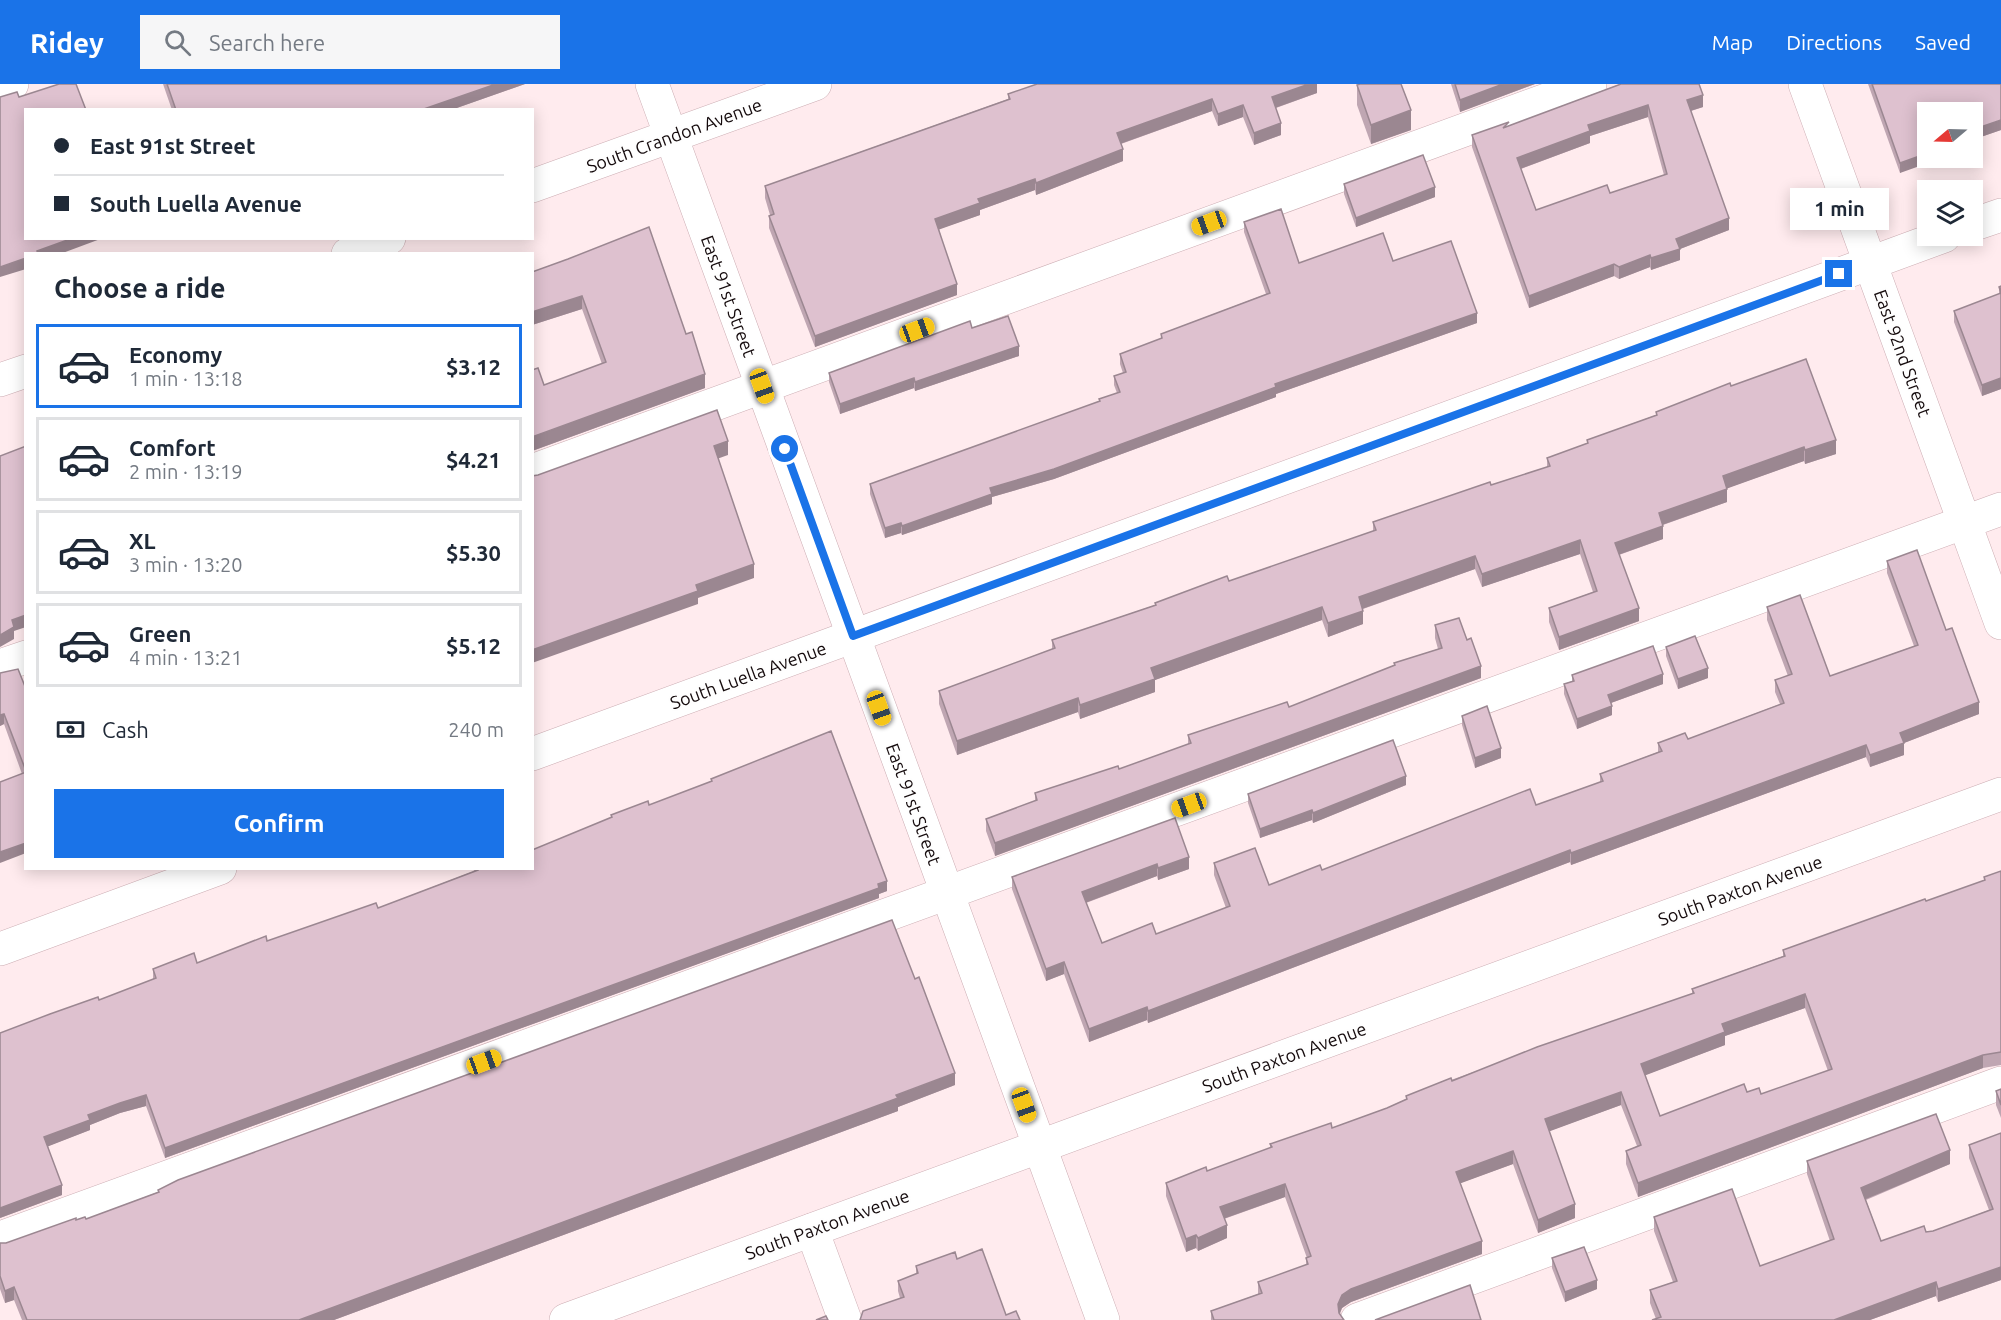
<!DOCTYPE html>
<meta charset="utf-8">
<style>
body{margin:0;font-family:Ubuntu,sans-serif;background:#f6f6f7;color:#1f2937;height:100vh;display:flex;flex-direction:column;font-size:22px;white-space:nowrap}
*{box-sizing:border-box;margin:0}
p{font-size:20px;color:#747a83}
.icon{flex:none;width:33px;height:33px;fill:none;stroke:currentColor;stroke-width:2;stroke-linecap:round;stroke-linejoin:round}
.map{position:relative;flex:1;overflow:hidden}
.drawer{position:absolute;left:24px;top:168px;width:510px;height:618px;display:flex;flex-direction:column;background:#fff;border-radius:0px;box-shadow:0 3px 15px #0003}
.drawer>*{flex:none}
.top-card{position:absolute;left:24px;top:24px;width:510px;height:132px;border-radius:0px;box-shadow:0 3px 15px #0003;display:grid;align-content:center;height:132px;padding:0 30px;background:#fff}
.needle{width:39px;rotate:251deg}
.tools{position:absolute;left:1917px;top:18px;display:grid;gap:12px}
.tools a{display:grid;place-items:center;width:66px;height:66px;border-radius:0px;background:#fff;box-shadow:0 3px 15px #0003;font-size:30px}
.end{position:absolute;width:27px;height:27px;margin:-14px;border:8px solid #1a73e8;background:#fff;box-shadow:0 0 0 3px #fff}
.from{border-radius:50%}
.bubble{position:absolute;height:42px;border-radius:0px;background:#fff;box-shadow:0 3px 15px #0003;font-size:20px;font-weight:700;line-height:42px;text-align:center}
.car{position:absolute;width:18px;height:36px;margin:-18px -9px;border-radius:8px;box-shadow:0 0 4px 2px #0007;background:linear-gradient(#f5c518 24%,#345 0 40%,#f5c518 0 76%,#345 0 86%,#f5c518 0)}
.top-card b{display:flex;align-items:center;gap:21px;height:57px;font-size:22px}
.top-card b+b{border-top:2px solid #e0e1e3}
.top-card i{width:15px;height:15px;background:#1f2937}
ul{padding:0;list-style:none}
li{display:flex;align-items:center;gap:18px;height:84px;margin:0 12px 9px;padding:0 18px;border:3px solid #e0e1e3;border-radius:0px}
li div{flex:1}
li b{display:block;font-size:22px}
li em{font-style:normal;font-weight:700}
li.active{border-color:#1a73e8}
li>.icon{width:54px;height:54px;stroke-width:1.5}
h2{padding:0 30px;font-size:27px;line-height:72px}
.pay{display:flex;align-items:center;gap:15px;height:66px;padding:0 30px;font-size:22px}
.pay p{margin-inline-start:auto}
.button{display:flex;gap:12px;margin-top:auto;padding:12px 30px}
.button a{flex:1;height:69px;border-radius:0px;background:#1a73e8;color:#fff;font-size:24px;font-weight:700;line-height:69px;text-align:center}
header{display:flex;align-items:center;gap:36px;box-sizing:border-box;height:84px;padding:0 30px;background:#1a73e8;color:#fff}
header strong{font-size:28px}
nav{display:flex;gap:33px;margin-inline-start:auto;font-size:21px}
.search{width:420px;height:54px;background:#f6f6f7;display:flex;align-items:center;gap:15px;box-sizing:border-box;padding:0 21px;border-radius:0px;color:#747a83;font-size:22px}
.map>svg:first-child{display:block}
</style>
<header>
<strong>Ridey</strong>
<div class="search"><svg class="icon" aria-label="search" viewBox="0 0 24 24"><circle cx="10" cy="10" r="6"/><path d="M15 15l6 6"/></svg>Search here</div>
<nav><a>Map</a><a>Directions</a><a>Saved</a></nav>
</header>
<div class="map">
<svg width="2001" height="1236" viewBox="0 0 2001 1236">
<rect width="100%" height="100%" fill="#ffebee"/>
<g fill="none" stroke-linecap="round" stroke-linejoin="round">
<g stroke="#ccadb3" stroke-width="34">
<g id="minor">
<path d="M652 0 1103 1236"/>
<path d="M1805 0 2001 539"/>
<path d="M0 5 12 0"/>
<path d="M532 102 815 0"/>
<path d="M1972 141 2001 131"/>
<path d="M348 170 389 154"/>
<path d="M0 296 26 287"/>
<path d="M532 387 1590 0"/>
<path d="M0 582 26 573"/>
<path d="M532 670 1944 152"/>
<path d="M0 865 220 784"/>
<path d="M812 1146 845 1236"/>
<path d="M0 1154 2001 425"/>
<path d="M566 1236 2001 710"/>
<path d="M1357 1236 2001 999"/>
</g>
</g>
<use href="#minor" stroke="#fff" stroke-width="33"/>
</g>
<g fill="#bfa6b2" fill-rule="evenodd">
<path d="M163 0H525L451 26H172Z"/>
<path d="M1317 0V9L1276 24 1281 51 1254 61 1243 33 1218 42 1212 27 1121 60 1123 77 1036 111 1035 106 980 126V131L939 145 957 211 815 263 769 144V132L770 131 765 114V102L1008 15V10Z"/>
<path d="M1451 0H1535L1460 28Z"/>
<path d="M1620 0 1703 23 1691 27 1729 146 1680 165V176L1651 186 1650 183 1619 195 1614 192 1529 224 1472 63V51L1509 42ZM1648 33 1664 91 1610 109 1536 126 1521 85 1590 59V52Z"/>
<path d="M1868 0H2001V46L1972 56V28L1900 89Z"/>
<path d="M1357 1 1411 46 1371 60 1357 21Z"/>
<path d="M1344 100 1435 113 1356 143 1344 110Z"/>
<path d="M1244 138 1299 179 1393 177 1477 239 1276 310V313L1054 395 992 413V420L902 451 901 449 885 454 870 410V400L1099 318V315L1117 309 1114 301V292L1123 289 1120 280V270L1161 255V250L1266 210 1244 148Z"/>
<path d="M568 175 705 304 532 367V286L544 301 602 280 582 225 532 241V188Z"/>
<path d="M2001 202V305L1982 312 1954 238V227L1999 210V203Z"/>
<path d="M972 244 1019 272 915 307 914 304 840 330 829 298V289Z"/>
<path d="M1731 302 1836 370 1805 380 1804 377 1727 404V418L1663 441V455L1619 471 1639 537 1559 566 1549 538V524L1593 508 1580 470 1482 503 1475 485 1363 525V540L1328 553 1322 536 1155 596V608L1080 635 1078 628 957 671 939 620V607L1052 565V556L1155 521V519L1229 497 1373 447V438L1547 383V374L1587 360V356L1656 331V328Z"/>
<path d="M1887 477 1946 546 1979 630 1904 659V671L1870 683 1866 673 1571 781 1570 778 1148 939 1147 936 1089 958 1064 890 1046 897 1012 805V793L1175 734 1189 785 1158 796 1157 792 1086 819 1102 859 1156 850 1226 824 1214 791V779L1269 801 1322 786 1536 721 1600 698V690L1658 668V659L1688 655 1780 620 1775 608V596L1788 592 1767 536V523L1830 592 1914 562 1887 489Z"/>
<path d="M1435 541 1467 556 1481 594 995 772 986 747V735L1035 717V709L1119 685 1188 660V651L1289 623 1394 582V579L1438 565 1435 554Z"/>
<path d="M1666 563 1708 594 1678 605 1666 572Z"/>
<path d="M0 589 26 605V769L22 690 4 640 0 642Z"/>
<path d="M1572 591 1663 600 1611 619 1612 631 1577 645 1564 610V600L1572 597Z"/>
<path d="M1462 632 1501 674 1475 684 1462 641Z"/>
<path d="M711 695 887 807 879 810V814L165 1074 146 1022 120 1029 90 1041V1046L48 1062 62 1111 0 1134 99 916 153 896V885L197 879 267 857 378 824 474 787 473 784H532L611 734V731L649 721 711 698Z"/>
<path d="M1406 701 1313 739 1312 736 1260 754 1248 719V710Z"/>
<path d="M2001 787V981L1983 984 1638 1113 1626 1080V1067L1637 1062 1621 1021 1549 1047 1575 1134 1538 1149 1513 1080 1460 1099 1482 1170 1351 1218 1342 1224 1340 1230 1344 1236H1211V1227L1258 1210V1198L1306 1181V1174H1307L1285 1113 1224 1135 1227 1154 1198 1167 1196 1164 1186 1168 1166 1112V1099L1207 1087 1270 1064V1060L1332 1044 1387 1024 1406 1015V1012L1692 910V905L1783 872V866L1984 797V793ZM1805 924 1828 987 1761 1010 1747 1008 1660 1032 1645 991 1725 961V952Z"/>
<path d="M955 1001 898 1023V1027L334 1236H22L14 1216 5 1219 0 1205V1159H6L76 1136 86 1135 158 1108V1106Z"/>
<path d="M2001 1005V1034L1996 1021V1007Z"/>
<path d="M2001 1049V1196L1938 1218 1936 1212 1870 1236H1652L1656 1235 1650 1219V1206L1673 1198 1654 1147V1133L1760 1182 1830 1157 1807 1090V1077L1950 1080 1866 1116 1881 1157 1926 1148 1933 1147 1989 1126 1969 1074V1061Z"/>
<path d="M1552 1174 1597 1205 1565 1218 1552 1184Z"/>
<path d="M957 1175 1006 1231 1020 1236 900 1214 898 1207V1197L916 1190V1182Z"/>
</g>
<g fill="#9b8791">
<path d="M496 0H525L451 26H421Z"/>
<path d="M1309 0H1317V9L1272 25V13Z"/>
<path d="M1503 0H1535L1460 28V16Z"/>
<path d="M1703 11V23L1687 28V16Z"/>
<path d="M1212 15V27L1117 61V49Z"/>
<path d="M1243 21V33L1218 42V30Z"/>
<path d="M1648 21V33L1590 52V59L1517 86V74L1588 41Z"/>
<path d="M1411 26V46L1371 60V41Z"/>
<path d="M2001 36V46L1972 56V46Z"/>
<path d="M1281 39V51L1254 61V49Z"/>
<path d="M1123 65V77L1036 111V99Z"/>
<path d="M1928 69V74H1942L1900 89V79Z"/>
<path d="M1035 95V106L980 126V131L935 147V135L978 115Z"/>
<path d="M1435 103V113L1356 143V134Z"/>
<path d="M1729 134V146L1680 165V176L1651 186V174L1676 155Z"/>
<path d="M73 154H103L60 170H37V167Z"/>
<path d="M1650 171V183L1619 195V183Z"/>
<path d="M26 174V185L0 193V183Z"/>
<path d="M1614 180V192L1529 224V212Z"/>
<path d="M957 200V211L815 263V252Z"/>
<path d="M582 212V225L532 241V228Z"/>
<path d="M1477 229V239L1276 310V313L1054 395 992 413V420L902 451V442L990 404 1275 300Z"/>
<path d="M1019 262V272L915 307V298Z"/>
<path d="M705 290V304L532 367V353Z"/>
<path d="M914 294V304L840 330V320Z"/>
<path d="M2001 294V305L1982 312V301Z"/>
<path d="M1836 356V370L1805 380V366Z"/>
<path d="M728 357V371L714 376V362Z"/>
<path d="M1804 363V377L1723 406V392Z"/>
<path d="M1727 405V418L1659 442V429Z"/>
<path d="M901 439V449L885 454V444Z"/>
<path d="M1663 442V455L1615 472V459Z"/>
<path d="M1580 456V470L1482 503V490Z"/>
<path d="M1475 472V485L1359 526V513Z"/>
<path d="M754 480V494L698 514V520L532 579V566L696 501Z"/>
<path d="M1322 523V536L1155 596V608L1080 635V621L1151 584Z"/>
<path d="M1639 524V537L1559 566V553Z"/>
<path d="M1363 527V540L1328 553V539Z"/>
<path d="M26 531V543L14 547V555L0 563V551L12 536Z"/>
<path d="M1481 582V594L995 772V759Z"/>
<path d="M1708 584V594L1678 605V595Z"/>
<path d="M1663 590V600L1608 620V611Z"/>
<path d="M1078 614V628L957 671V657Z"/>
<path d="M1979 618V630L1904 659V671L1870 683V671L1900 649Z"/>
<path d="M1612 622V631L1577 645V635Z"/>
<path d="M4 630V640L0 642V631Z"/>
<path d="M1866 661V673L1571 781V769Z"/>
<path d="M1501 664V674L1475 684V674Z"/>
<path d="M1406 692V701L1313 739V729Z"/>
<path d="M1312 726V736L1260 754V745Z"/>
<path d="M26 759V769L0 779V768Z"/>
<path d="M1570 766V778L1148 939V927Z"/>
<path d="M1189 773V785L1158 796V784Z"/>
<path d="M1157 780V792L1082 820V808Z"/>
<path d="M887 797V807L879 810V814L165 1074V1064Z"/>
<path d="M1064 878V890L1046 897V885Z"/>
<path d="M1805 910V924L1725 952V961L1641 993V980L1722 940Z"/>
<path d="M1147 923V936L1089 958V945Z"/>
<path d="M1983 971V984L1638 1113V1099Z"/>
<path d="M955 989V1001L898 1023V1027L334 1236H299Z"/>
<path d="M1621 1008V1021L1545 1049V1035Z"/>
<path d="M146 1011V1022L120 1029 90 1041V1046L44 1064V1053L88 1031 120 1019Z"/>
<path d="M1950 1066V1080L1861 1117V1104Z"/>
<path d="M1513 1067V1080L1456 1101V1088Z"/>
<path d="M1285 1100V1113L1220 1136V1123Z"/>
<path d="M62 1101V1111L0 1134V1124Z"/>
<path d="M1575 1120V1134L1538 1149V1136Z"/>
<path d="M1227 1141V1154L1198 1167V1154Z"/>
<path d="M1196 1151V1164L1186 1168V1155Z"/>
<path d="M1482 1157V1170L1351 1218 1342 1224 1338 1233V1220L1342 1211 1351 1205Z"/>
<path d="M2001 1183V1196L1938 1218V1205Z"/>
<path d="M1597 1196V1205L1565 1218V1208Z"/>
<path d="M1936 1198V1212L1870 1236H1834Z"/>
<path d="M14 1203V1216L5 1219V1207Z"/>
</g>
<g fill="#dec1cf" stroke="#9b8791" stroke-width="1.5" fill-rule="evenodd">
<path d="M59 0H76L86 26H26V154H73L37 167 38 170H26V174L0 183V13L17 8 19 13Z"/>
<path d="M167 0H496L421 26H176Z"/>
<path d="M1037 0H1309L1272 13 1281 39 1254 49 1243 21 1218 30 1212 15 1117 49 1123 65 1036 99 1035 95 978 115 980 119 935 135 957 200 815 252 769 132 774 130 765 102 1010 15 1008 10Z"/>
<path d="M1360 0H1401L1411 26 1371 41 1357 1Z"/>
<path d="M1455 0H1503L1460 16Z"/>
<path d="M1621 0H1699L1703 11 1687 16 1729 134 1676 155 1680 165 1651 174 1650 171 1619 183 1614 180 1529 212 1472 51 1509 38 1503 44ZM1648 21 1667 90 1610 109 1607 101 1536 126 1517 74 1590 47 1588 41Z"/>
<path d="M1872 0H2001V36L1972 46V28H1928V69L1900 79Z"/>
<path d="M1423 71 1435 103 1356 134 1344 100Z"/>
<path d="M1281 125 1299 179 1383 149 1393 177 1451 157 1477 229 1275 300 1276 303 1054 385 990 404 992 410 902 442 901 439 885 444 870 400 1100 317 1099 315 1120 308 1114 292 1126 288 1120 270 1162 254 1161 250 1270 209 1244 138Z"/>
<path d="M649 143 686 250 692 248 705 290 532 353V286L538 284 544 301 606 278 582 212 532 228V188L568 175Z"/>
<path d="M2001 202V294L1982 301 1954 227 2001 209 1999 203Z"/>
<path d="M1008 232 1019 262 915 298 914 294 840 320 829 289 970 237 972 244Z"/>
<path d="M1806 275 1836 356 1805 366 1804 363 1723 392 1727 405 1659 429 1663 442 1615 459 1639 524 1559 553 1549 524 1597 507 1580 456 1482 490 1475 472 1359 513 1363 527 1328 539 1322 523 1151 584 1155 595 1080 621 1078 614 957 657 939 607 1055 564 1052 556 1156 521 1155 519 1227 492 1229 497 1376 446 1373 438 1490 398 1491 401 1550 382 1547 374 1588 359 1587 356 1657 331 1656 328 1730 299 1731 302Z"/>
<path d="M717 326 728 357 714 362 754 480 696 501 698 507 532 566V392L538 391Z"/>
<path d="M26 362V531L12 536 14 543 0 551V372Z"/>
<path d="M1917 466 1946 546 1952 544 1979 618 1900 649 1904 659 1870 671 1866 661 1571 769 1570 766 1148 927 1147 923 1089 945 1064 878 1046 885 1012 793 1175 734 1189 773 1158 784 1157 780 1082 808 1102 859 1152 839 1156 850 1230 822 1214 779 1255 764 1269 801 1320 781 1322 786 1530 705 1536 721 1603 697 1600 690 1662 667 1658 659 1685 649 1688 655 1784 619 1775 596 1792 590 1767 523 1800 511 1830 592 1918 561 1887 477Z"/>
<path d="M1459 534 1467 556 1471 554 1481 582 995 759 986 735 1037 716 1035 709 1118 682 1119 685 1191 659 1188 651 1287 618 1289 623 1395 581 1394 579 1442 564 1435 541Z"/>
<path d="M1695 552 1708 584 1678 595 1666 563Z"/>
<path d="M1653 562 1663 590 1608 611 1612 622 1577 635 1564 600 1574 597 1572 591Z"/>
<path d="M18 585 26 605V687L4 630 0 631V589Z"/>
<path d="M1487 622 1501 664 1475 674 1462 632Z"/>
<path d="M831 647 887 797 878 800 879 804 165 1064 146 1011 120 1019 88 1031 90 1036 44 1053 62 1101 0 1124V949L50 930 98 913 99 916 156 894 153 885 194 869 197 879 266 852 267 857 376 819 378 824 478 786 477 784H532V766L612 733 611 731 648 717 649 721 712 697 711 695Z"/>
<path d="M1393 656 1406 692 1313 729 1312 726 1260 745 1248 710Z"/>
<path d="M26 688V759L0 768V698Z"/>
<path d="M2001 787V968L1983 971 1638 1099 1626 1067 1641 1061 1621 1008 1545 1035 1575 1120 1538 1136 1513 1067 1456 1088 1482 1157 1351 1205 1342 1211 1338 1220 1339 1229 1344 1236H1214L1211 1227 1262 1209 1258 1198 1308 1180 1306 1174 1311 1172 1285 1100 1220 1123 1227 1141 1198 1154 1196 1151 1186 1155 1166 1099 1206 1083 1207 1087 1272 1063 1270 1060 1331 1039 1332 1044 1387 1024 1407 1015 1406 1012 1451 994 1452 997 1537 963 1694 909 1692 905 1785 872 1783 866 1925 815 1926 817 1985 796 1984 793ZM1805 910 1832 985 1761 1010 1759 1004 1747 1008 1744 1000 1660 1032 1641 980 1725 948 1722 940Z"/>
<path d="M892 836 915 895 919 893 955 989 896 1011 898 1014 299 1236H27L14 1203 5 1207 0 1192V1159H6L76 1134V1136L85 1133 86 1135 159 1108 158 1106 178 1096Z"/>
<path d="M2001 1005V1021L1996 1007Z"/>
<path d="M1936 1030 1950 1066 1861 1104 1881 1157 1924 1142 1926 1148 1933 1147 1993 1125 1969 1061 2001 1049V1183L1938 1205 1936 1198 1834 1236H1652L1661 1233 1650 1206 1677 1197 1654 1133 1732 1105 1760 1182 1834 1155 1807 1077Z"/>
<path d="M1584 1163 1597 1196 1565 1208 1552 1174Z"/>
<path d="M982 1165 1006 1231 1016 1227 1020 1236H860L863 1227 904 1213 898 1197 918 1189 916 1182 955 1168 957 1175Z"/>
<path d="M1470 1201 1481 1236H1375Z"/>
<path d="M826 1232 828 1236H816Z"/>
</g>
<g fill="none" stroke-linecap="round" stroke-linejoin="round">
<path stroke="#1a73e8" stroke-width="8" d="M785 365 853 552 1839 190"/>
</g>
<g text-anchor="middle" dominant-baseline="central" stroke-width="4.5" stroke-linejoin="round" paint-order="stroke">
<g font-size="18" fill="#140a0c" stroke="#fefefe">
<text transform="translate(674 51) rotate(-20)">South Crandon Avenue</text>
<text transform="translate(729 212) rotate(70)">East 91st Street</text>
<text transform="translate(1903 269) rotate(70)">East 92nd Street</text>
<text transform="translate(748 591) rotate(-20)">South Luella Avenue</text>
<text transform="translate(914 720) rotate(70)">East 91st Street</text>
<text transform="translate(1740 806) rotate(-20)">South Paxton Avenue</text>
<text transform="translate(1284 973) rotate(-20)">South Paxton Avenue</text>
<text transform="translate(827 1140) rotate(-20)">South Paxton Avenue</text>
</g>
</g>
</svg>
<div class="tools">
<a><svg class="needle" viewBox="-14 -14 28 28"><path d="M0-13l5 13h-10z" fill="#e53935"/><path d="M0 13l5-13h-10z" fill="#747a83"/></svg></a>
<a><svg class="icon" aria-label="layers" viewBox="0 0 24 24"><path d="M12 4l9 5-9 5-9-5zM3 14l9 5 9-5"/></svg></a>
</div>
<i class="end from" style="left:785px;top:365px"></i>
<i class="end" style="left:1839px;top:190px"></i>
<div class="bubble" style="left:1790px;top:104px;width:99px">1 min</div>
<i class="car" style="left:1209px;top:139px;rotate:250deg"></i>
<i class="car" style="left:917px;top:246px;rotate:70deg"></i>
<i class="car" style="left:762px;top:302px;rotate:160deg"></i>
<i class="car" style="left:879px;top:624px;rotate:160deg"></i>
<i class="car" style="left:1189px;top:721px;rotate:250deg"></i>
<i class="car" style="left:484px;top:978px;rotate:70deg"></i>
<i class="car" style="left:1024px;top:1021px;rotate:160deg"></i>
<div class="top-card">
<b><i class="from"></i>East 91st Street</b>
<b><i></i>South Luella Avenue</b>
</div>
<section class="drawer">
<h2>Choose a ride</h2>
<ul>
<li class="active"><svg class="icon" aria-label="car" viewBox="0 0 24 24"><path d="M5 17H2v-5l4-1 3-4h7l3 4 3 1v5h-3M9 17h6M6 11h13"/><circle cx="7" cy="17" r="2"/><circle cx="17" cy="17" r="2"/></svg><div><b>Economy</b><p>1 min · 13:18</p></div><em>$3.12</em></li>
<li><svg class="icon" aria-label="car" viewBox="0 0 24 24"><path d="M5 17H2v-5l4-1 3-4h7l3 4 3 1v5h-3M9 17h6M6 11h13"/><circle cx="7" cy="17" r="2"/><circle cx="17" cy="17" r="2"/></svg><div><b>Comfort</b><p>2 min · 13:19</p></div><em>$4.21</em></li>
<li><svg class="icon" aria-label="car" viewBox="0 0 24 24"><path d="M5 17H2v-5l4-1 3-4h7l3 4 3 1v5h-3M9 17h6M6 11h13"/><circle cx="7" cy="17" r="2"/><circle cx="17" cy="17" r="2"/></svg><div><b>XL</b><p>3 min · 13:20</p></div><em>$5.30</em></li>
<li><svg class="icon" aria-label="car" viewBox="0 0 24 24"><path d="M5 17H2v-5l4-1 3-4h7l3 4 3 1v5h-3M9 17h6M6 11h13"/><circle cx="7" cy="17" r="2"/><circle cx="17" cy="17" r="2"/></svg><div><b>Green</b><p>4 min · 13:21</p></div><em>$5.12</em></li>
</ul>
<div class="pay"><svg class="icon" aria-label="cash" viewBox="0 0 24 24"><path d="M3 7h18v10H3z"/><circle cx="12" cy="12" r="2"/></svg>Cash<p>240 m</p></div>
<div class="button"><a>Confirm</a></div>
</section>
</div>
